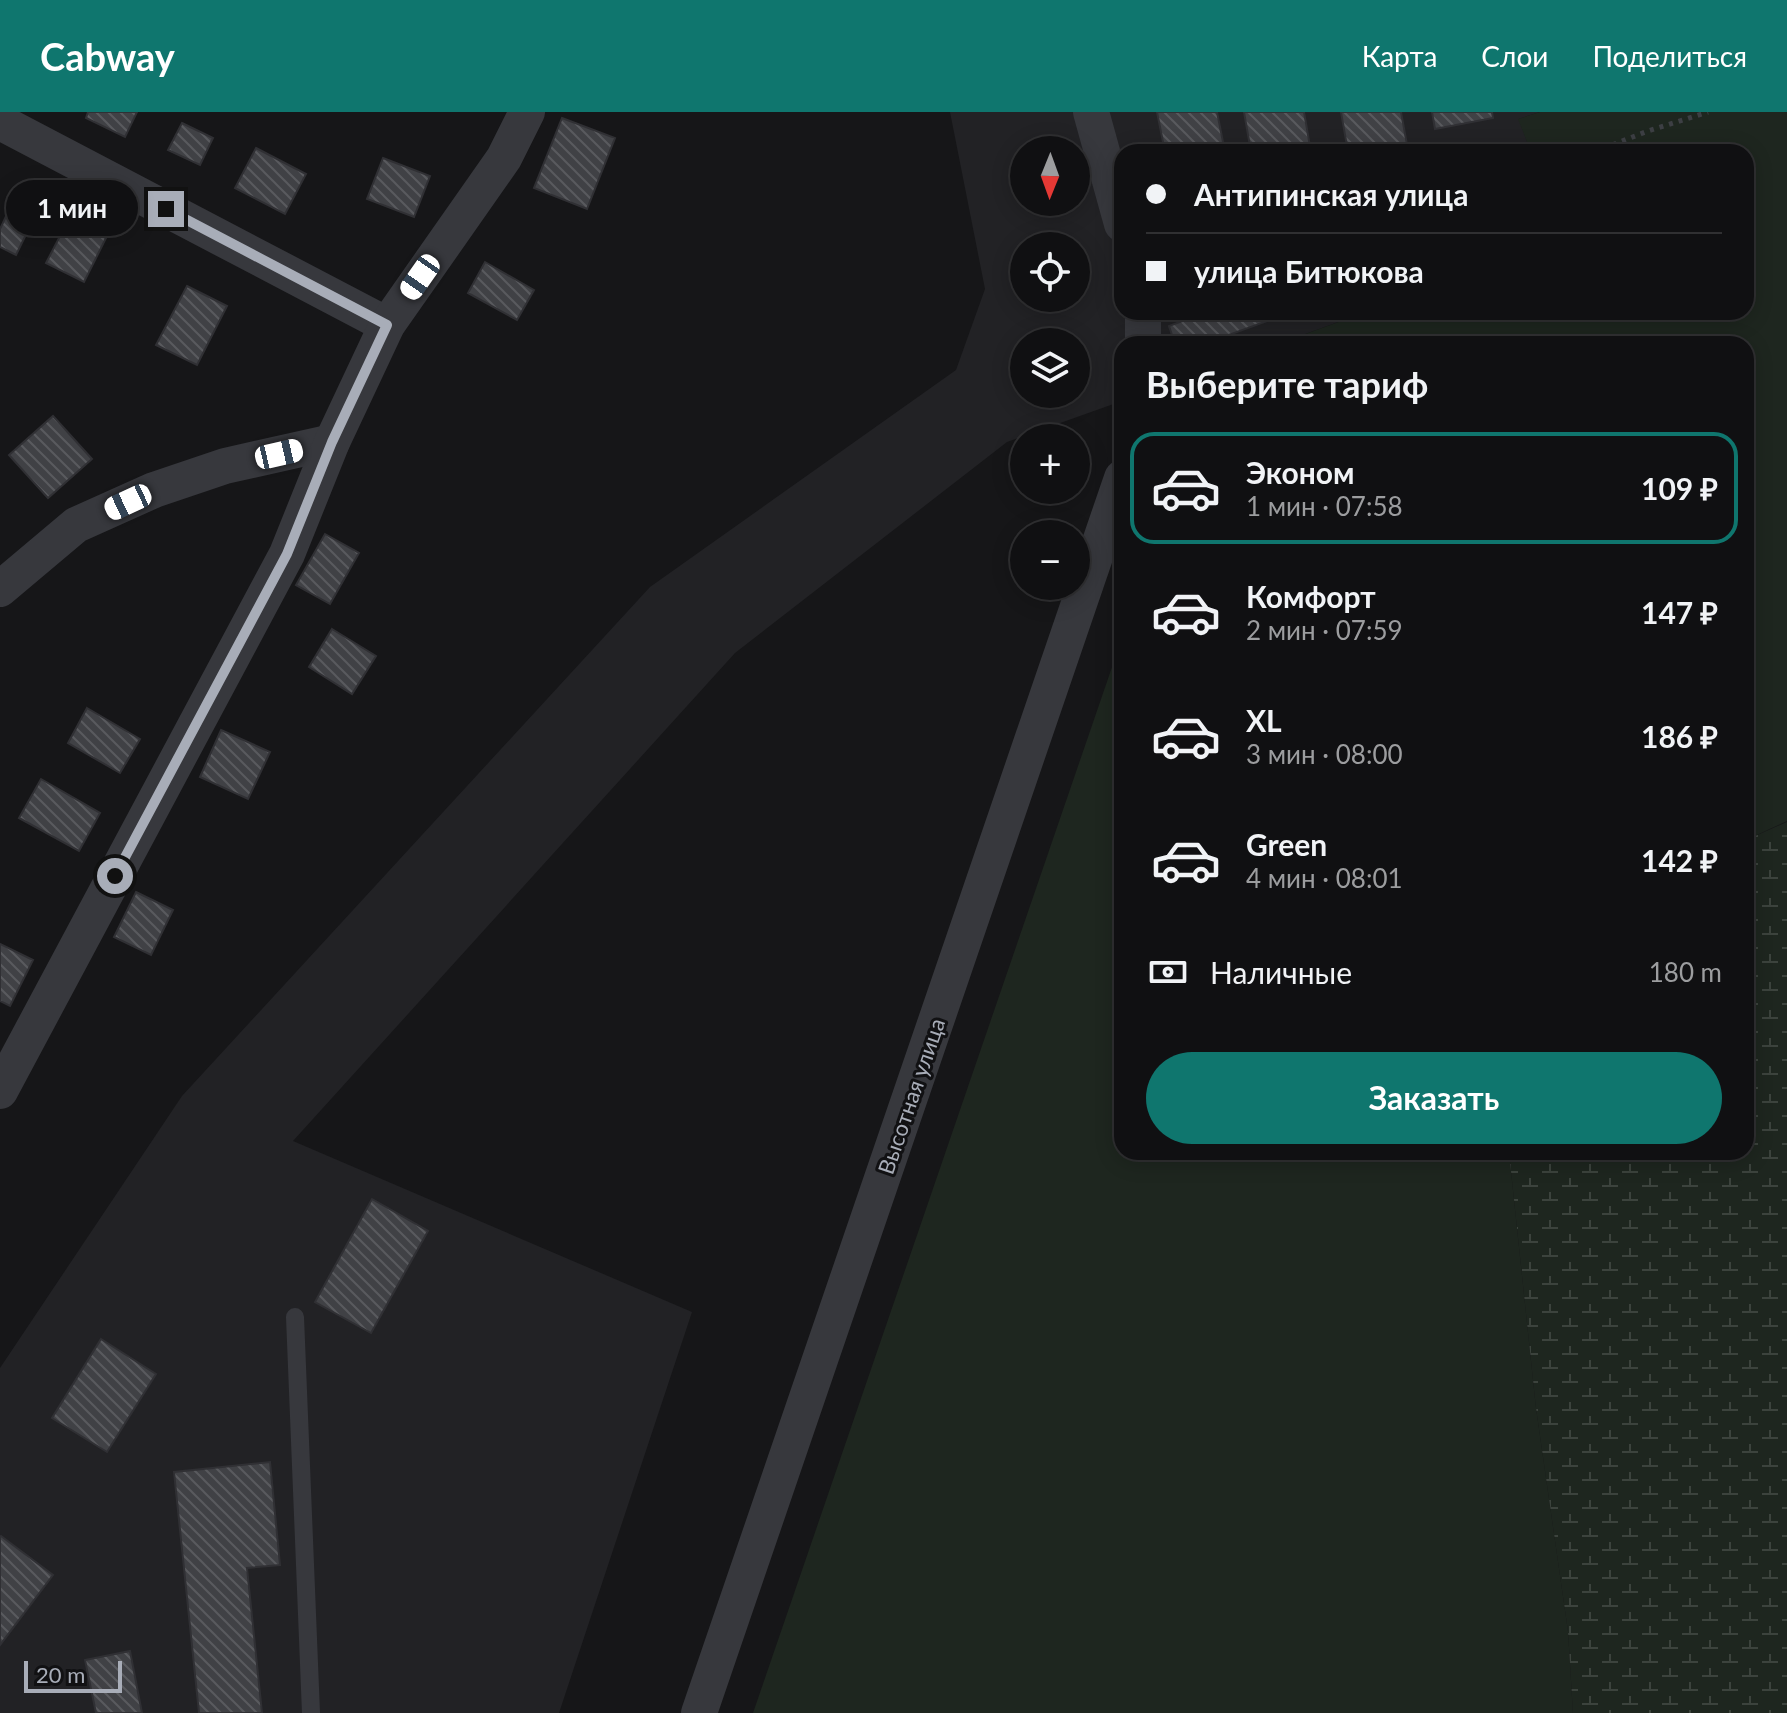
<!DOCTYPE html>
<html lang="ru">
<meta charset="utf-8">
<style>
body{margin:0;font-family:Lato,sans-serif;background:#1e1e20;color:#f1f3f6;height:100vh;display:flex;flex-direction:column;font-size:30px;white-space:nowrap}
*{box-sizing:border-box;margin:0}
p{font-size:26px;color:#9c9d9f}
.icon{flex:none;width:44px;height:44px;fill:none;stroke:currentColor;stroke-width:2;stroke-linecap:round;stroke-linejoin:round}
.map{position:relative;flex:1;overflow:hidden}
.panel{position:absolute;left:1114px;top:224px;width:640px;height:824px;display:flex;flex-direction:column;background:#101012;border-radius:24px;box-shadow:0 4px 20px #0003,0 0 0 2px #303032}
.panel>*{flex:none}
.top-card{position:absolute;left:1114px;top:32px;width:640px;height:176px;border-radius:24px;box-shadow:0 4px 20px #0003,0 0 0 2px #303032;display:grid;align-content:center;height:176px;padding:0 32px;background:#101012}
.needle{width:52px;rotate:181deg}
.tools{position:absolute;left:1010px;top:24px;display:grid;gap:16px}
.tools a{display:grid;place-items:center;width:80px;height:80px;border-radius:50%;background:#101012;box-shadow:0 4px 20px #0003,0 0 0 2px #303032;font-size:40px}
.scale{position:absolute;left:24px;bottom:20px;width:98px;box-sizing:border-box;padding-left:8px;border:4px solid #a8adb8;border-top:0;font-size:22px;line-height:28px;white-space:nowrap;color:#a8adb8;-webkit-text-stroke:6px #111113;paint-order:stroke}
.end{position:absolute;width:36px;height:36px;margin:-18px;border:10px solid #a8adb8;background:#111;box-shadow:0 0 0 4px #111}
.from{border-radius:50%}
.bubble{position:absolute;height:56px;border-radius:28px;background:#101012;box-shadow:0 4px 20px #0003,0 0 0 2px #303032;font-size:26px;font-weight:700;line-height:56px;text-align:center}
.car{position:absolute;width:24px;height:48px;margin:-24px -12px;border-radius:10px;box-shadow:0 0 6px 2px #0007;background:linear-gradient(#fff 24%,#345 0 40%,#fff 0 76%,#345 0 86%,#fff 0)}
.top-card b{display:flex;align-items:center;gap:28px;height:76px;font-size:30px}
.top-card b+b{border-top:2px solid #303032}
.top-card i{width:20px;height:20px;background:#f1f3f6}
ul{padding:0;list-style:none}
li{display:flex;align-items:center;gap:24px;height:112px;margin:0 16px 12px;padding:0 16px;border:4px solid transparent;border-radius:24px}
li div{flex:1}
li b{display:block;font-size:30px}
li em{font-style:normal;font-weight:700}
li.active{border-color:#0f766e}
li>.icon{width:72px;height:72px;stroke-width:1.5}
h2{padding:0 32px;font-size:36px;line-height:96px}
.pay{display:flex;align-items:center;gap:20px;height:88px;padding:0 32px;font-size:30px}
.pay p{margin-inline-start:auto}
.primary-button{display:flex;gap:16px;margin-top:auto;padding:16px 32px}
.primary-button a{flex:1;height:92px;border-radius:48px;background:#0f766e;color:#fff;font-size:32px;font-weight:700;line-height:92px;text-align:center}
header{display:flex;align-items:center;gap:48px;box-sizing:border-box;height:112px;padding:0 40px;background:#0f766e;color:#fff}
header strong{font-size:38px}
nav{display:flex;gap:44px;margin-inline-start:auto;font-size:28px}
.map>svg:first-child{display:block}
</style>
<header>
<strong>Cabway</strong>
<nav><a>Карта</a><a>Слои</a><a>Поделиться</a></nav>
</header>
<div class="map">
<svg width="1787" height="1601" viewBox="0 0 1787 1601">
<defs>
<pattern id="wetland-marsh" width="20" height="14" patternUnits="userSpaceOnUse" patternTransform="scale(2)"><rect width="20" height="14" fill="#1e261f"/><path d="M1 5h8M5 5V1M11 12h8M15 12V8" fill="none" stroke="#3c433d"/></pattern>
<pattern id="building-back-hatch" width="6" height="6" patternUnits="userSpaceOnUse" patternTransform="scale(2)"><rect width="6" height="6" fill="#404145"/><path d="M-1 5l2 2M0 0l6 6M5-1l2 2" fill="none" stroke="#595a5e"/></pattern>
</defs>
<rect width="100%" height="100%" fill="#161618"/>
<path fill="#222225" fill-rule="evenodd" d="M950 0H1540L1519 7 1531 40H1122V200H1366L1278 232H1122V289L1007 330 735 541 293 1029 692 1200 559 1601H0V1256L182 984 650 475 956 258 985 177ZM1024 38H1076V90H1024ZM1024 134H1076V186H1024ZM1024 230H1076V282H1024Z"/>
<g fill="#1e261f">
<path d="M1540 0H1787V709L1746 728V232H1278L1366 200H1746V40H1531L1518 7Z"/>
<path d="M1122 526V1040H1509L1536 1296 1568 1519 1573 1601H753Z"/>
</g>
<path fill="url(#wetland-marsh)" d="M1787 710V1601H1573L1568 1519 1536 1296 1509 1040H1746V728Z"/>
<g fill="url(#building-back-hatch)" stroke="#303034" stroke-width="2">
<path d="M88 0H137L125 25 86 6Z"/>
<path d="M1157 0H1217L1225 40H1165Z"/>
<path d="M1244 0H1304L1311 40H1251Z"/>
<path d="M1341 0H1401L1408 38 1348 40Z"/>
<path d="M1432 0H1492L1493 6 1435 17Z"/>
<path d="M562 6 615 26 587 97 534 76Z"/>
<path d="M182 11 213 26 200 53 168 38Z"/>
<path d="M256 36 306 62 285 102 235 76Z"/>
<path d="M383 46 430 64 414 105 367 87Z"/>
<path d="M16 83 40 94 16 143 0 135V117Z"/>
<path d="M72 101 109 120 84 170 46 151Z"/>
<path d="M485 150 534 178 517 208 468 181Z"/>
<path d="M187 174 227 194 197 253 156 233Z"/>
<path d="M1206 200H1292L1204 232H1175L1169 214Z"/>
<path d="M53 304 92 347 48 386 9 343Z"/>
<path d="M325 422 359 441 330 492 296 473Z"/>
<path d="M332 517 376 544 352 582 309 555Z"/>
<path d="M87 596 140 627 120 661 68 631Z"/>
<path d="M221 618 270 640 248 687 200 665Z"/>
<path d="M41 667 100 701 79 739 19 706Z"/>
<path d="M136 780 173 798 151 843 114 825Z"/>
<path d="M0 832 33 848 10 894 0 889Z"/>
<path d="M372 1087 428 1119 371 1221 315 1190Z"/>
<path d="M101 1227 156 1262 107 1340 52 1306Z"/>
<path d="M270 1350 280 1453 247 1456 262 1601H199L174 1360Z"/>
<path d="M1 1424 53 1463 0 1533V1425Z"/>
<path d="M130 1539 142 1601H96L85 1548Z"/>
</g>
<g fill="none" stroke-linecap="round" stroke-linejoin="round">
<path stroke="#3d3f44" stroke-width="5" stroke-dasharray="4 6" stroke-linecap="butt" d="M1594 40 1648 19 1708 0"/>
<path stroke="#37383d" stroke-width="18" d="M295 1205 311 1601"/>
<g stroke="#37383d" stroke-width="36">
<path d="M1091 0 1122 112"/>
<path d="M0 10 387 213"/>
<path d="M1143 232V200"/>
<path d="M0 477 76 413 154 378 225 354 332 330"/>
<path d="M0 979 287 442 332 330 387 213 504 46 527 0"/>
<path d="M699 1601 1122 366"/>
</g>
</g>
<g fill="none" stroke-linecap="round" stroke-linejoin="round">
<path stroke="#a8adb8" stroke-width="10" d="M115 764 287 442 332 330 387 213 166 97"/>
</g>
<g text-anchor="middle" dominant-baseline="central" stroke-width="6" stroke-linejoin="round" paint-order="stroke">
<g font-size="22" fill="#a8adb8" stroke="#111113">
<text transform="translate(911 984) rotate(-71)">Высотная улица</text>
</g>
</g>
</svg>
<div class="tools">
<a><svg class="needle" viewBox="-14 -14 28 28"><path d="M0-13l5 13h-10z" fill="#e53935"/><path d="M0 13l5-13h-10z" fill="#9c9d9f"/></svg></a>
<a><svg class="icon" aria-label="locate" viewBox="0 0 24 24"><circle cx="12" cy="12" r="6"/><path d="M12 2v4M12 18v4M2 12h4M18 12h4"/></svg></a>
<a><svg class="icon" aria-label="layers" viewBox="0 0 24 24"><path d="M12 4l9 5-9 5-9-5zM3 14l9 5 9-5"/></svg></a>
<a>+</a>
<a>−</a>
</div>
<div class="scale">20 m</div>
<i class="end from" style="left:115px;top:764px"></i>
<i class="end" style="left:166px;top:97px"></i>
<div class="bubble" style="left:6px;top:68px;width:132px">1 мин</div>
<i class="car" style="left:420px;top:165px;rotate:215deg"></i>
<i class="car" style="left:279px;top:342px;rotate:77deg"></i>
<i class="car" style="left:128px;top:390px;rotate:245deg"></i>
<div class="top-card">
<b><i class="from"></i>Антипинская улица</b>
<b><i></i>улица Битюкова</b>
</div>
<section class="panel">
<h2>Выберите тариф</h2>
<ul>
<li class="active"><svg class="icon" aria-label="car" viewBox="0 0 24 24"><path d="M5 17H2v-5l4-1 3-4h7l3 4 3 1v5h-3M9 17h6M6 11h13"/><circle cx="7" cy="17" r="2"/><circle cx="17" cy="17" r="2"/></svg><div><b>Эконом</b><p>1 мин · 07:58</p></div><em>109 ₽</em></li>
<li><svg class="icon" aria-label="car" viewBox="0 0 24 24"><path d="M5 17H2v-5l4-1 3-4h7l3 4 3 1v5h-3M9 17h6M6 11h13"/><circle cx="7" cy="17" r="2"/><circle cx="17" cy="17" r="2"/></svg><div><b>Комфорт</b><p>2 мин · 07:59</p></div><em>147 ₽</em></li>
<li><svg class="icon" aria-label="car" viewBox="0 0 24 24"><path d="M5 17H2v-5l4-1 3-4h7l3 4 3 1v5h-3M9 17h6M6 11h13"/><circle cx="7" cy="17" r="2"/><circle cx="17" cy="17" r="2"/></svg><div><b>XL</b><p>3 мин · 08:00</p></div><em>186 ₽</em></li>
<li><svg class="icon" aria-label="car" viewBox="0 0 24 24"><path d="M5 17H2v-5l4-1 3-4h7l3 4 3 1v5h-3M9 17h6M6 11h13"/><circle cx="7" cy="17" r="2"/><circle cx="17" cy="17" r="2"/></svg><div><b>Green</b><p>4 мин · 08:01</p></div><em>142 ₽</em></li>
</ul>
<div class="pay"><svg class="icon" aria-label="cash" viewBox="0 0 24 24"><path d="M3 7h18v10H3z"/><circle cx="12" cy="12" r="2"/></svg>Наличные<p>180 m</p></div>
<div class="primary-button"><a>Заказать</a></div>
</section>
</div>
